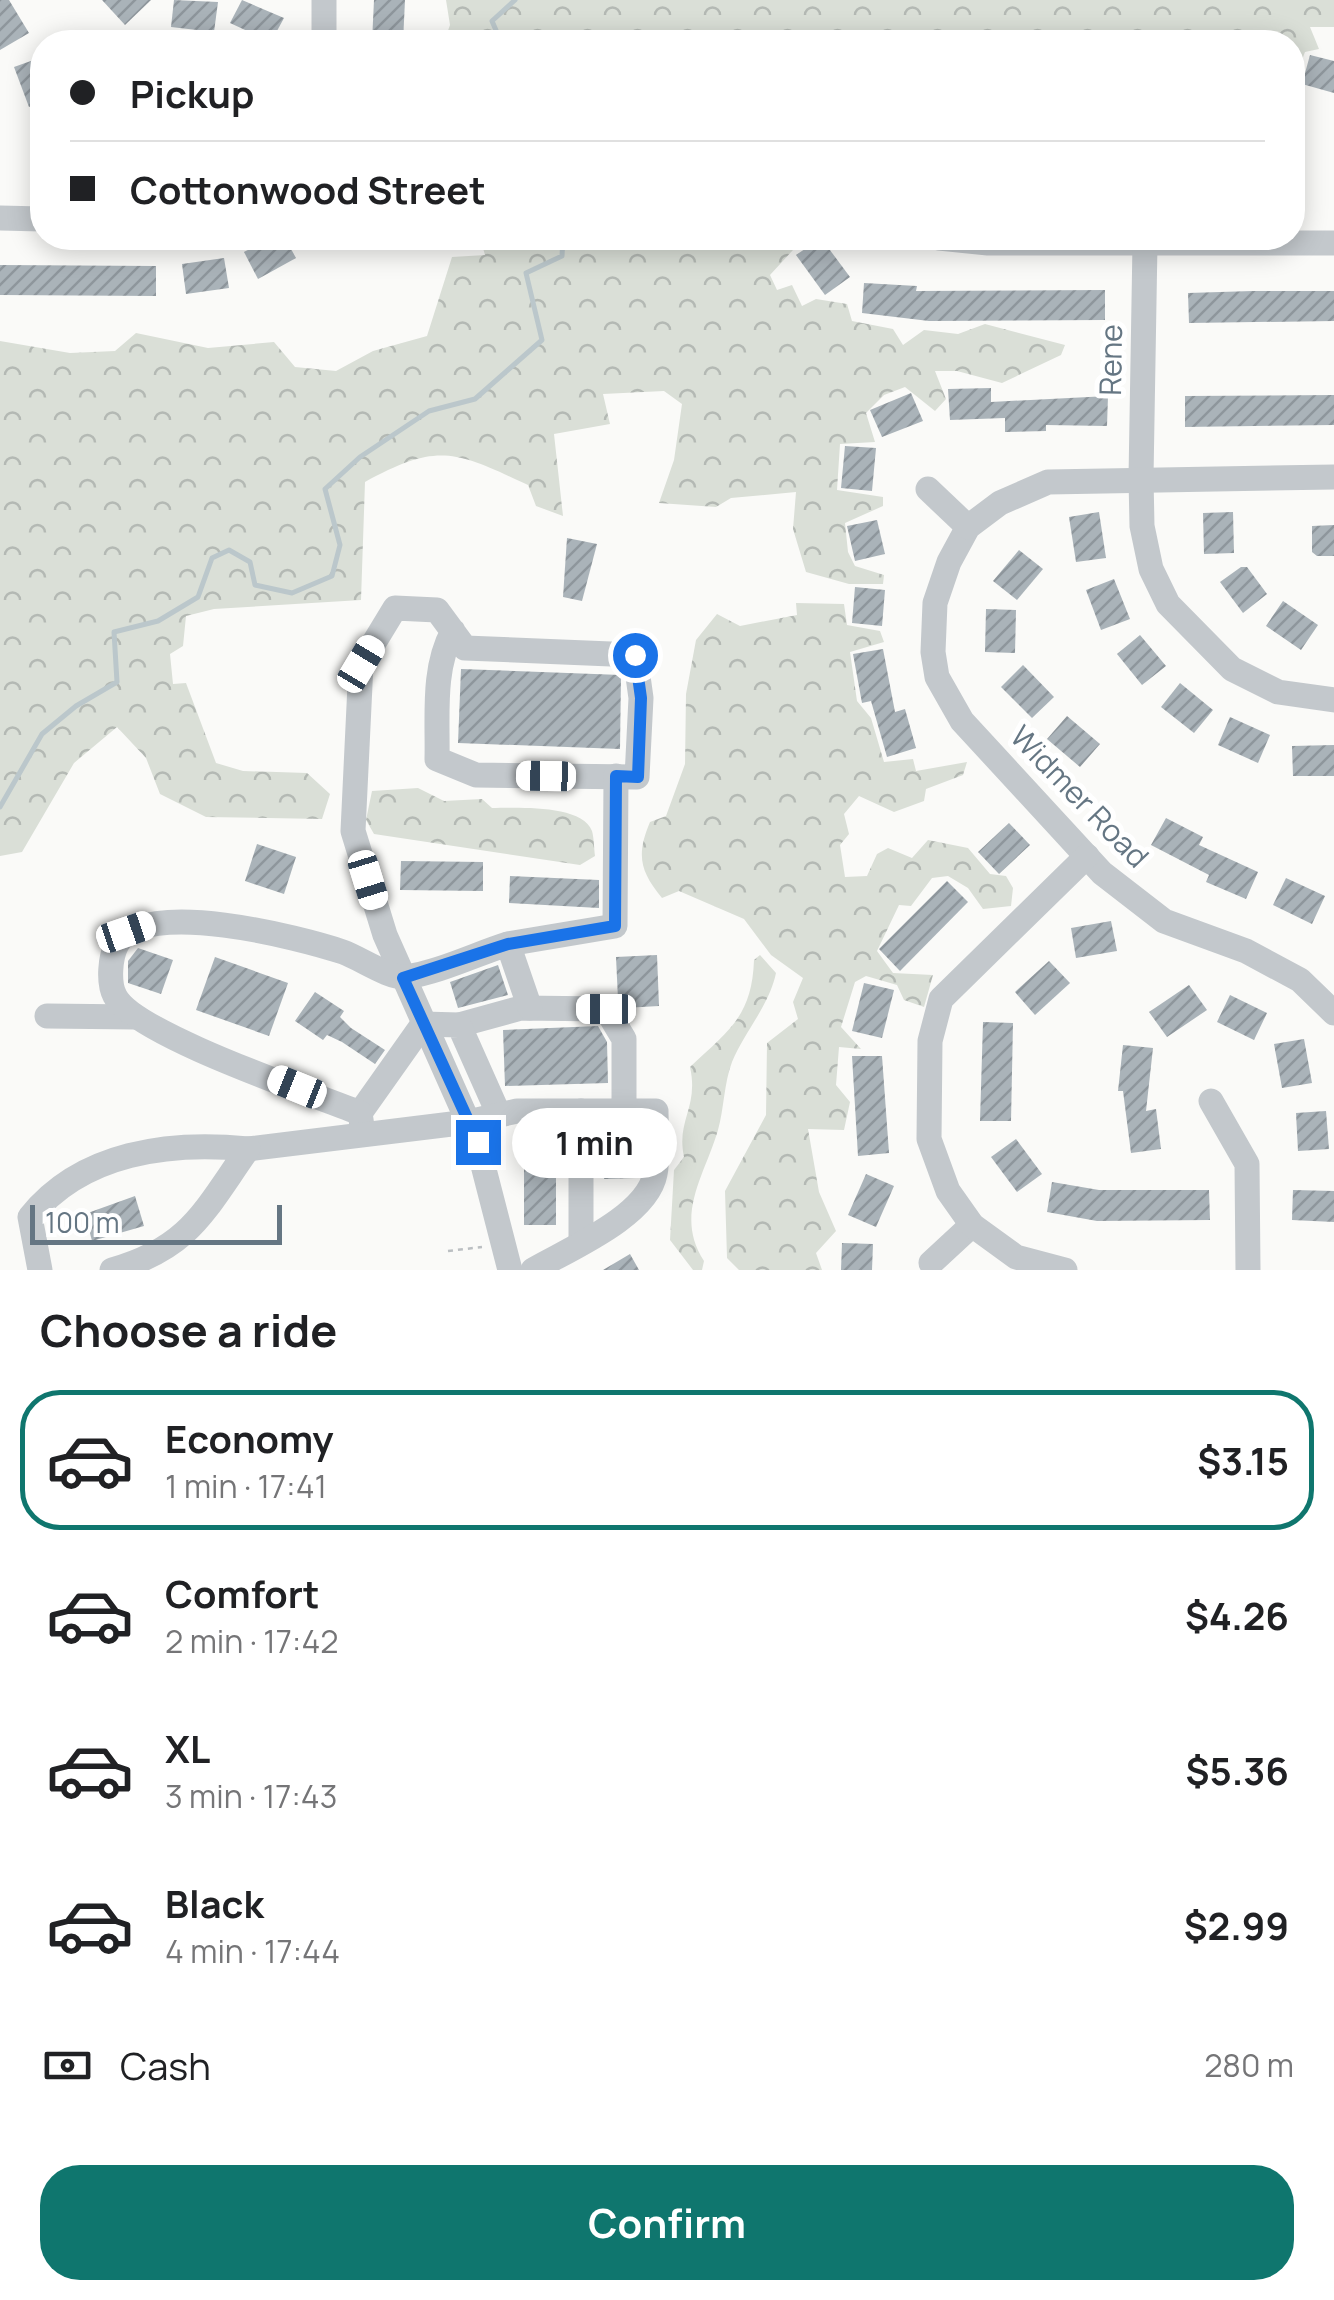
<!DOCTYPE html>
<meta charset="utf-8">
<style>
body{margin:0;font-family:Manrope,sans-serif;background:#f6f6f6;color:#202124;height:100vh;display:flex;flex-direction:column;font-size:38px;white-space:nowrap}
*{box-sizing:border-box;margin:0}
p{font-size:32px;color:#757577}
.icon{flex:none;width:55px;height:55px;fill:none;stroke:currentColor;stroke-width:2;stroke-linecap:round;stroke-linejoin:round}
.map{position:relative;height:1270px;overflow:hidden}
.side{display:flex;flex-direction:column;background:#fff;flex:1}
.side>*{flex:none}
.guide{position:absolute;left:30px;top:30px;width:1275px;height:220px;border-radius:40px;box-shadow:0 5px 25px #0003;display:grid;align-content:center;height:220px;padding:0 40px;background:#fff}
.scale{position:absolute;left:30px;bottom:25px;width:252px;box-sizing:border-box;padding-left:10px;border:5px solid #657683;border-top:0;font-size:28px;line-height:35px;white-space:nowrap;color:#657683;-webkit-text-stroke:8px #fff;paint-order:stroke}
.end{position:absolute;width:45px;height:45px;margin:-22px;border:12px solid #1a73e8;background:#fff;box-shadow:0 0 0 5px #fff}
.from{border-radius:50%}
.bubble{position:absolute;height:70px;border-radius:35px;background:#fff;box-shadow:0 5px 25px #0003;font-size:32px;font-weight:700;line-height:70px;text-align:center}
.car{position:absolute;width:30px;height:60px;margin:-30px -15px;border-radius:12px;box-shadow:0 0 8px 2px #0007;background:linear-gradient(#fff 24%,#345 0 40%,#fff 0 76%,#345 0 86%,#fff 0)}
.guide b{display:flex;align-items:center;gap:35px;height:95px;font-size:38px}
.guide b+b{border-top:2px solid #e0e0e0}
.guide i{width:25px;height:25px;background:#202124}
ul{padding:0;list-style:none}
li{display:flex;align-items:center;gap:30px;height:140px;margin:0 20px 15px;padding:0 20px;border:5px solid transparent;border-radius:40px}
li div{flex:1}
li b{display:block;font-size:38px}
li em{font-style:normal;font-weight:700}
li.on{border-color:#0f766e}
li>.icon{width:90px;height:90px;stroke-width:1.5}
h2{padding:0 40px;font-size:45px;line-height:120px}
.pay{display:flex;align-items:center;gap:25px;height:110px;padding:0 40px;font-size:38px}
.pay p{margin-inline-start:auto}
.button{display:flex;gap:20px;margin-top:auto;padding:20px 40px}
.button a{flex:1;height:115px;border-radius:40px;background:#0f766e;color:#fff;font-size:40px;font-weight:700;line-height:115px;text-align:center}
.map>svg:first-child{display:block}
</style>
<div class="map">
<svg width="1334" height="1270" viewBox="0 0 1334 1270">
<defs>
<pattern id="forest-crowns" width="20" height="18" patternUnits="userSpaceOnUse" patternTransform="scale(2.5)"><rect width="20" height="18" fill="#dadfd7"/><path d="M2 6a3 3 0 1 1 6 0M12 15a3 3 0 1 1 6 0" fill="none" stroke="#b4b9b4"/></pattern>
<pattern id="building-hatch" width="6" height="6" patternUnits="userSpaceOnUse" patternTransform="scale(2.5)"><rect width="6" height="6" fill="#aab3b9"/><path d="M-1 1l2-2M0 6l6-6M5 7l2-2" fill="none" stroke="#8e969c"/></pattern>
</defs>
<rect width="100%" height="100%" fill="#fafaf8"/>
<g fill="url(#forest-crowns)">
<path d="M446 0H1334V27H1310L1319 49 1305 52 1298 70 1293 69 1292 42H444L450 25Z"/>
<path d="M480 238H804L770 275 777 290 792 285 802 306 816 299 847 304 852 321 893 329 903 345 924 330 958 334 985 324 1065 345 1061 355 1002 383 957 371H935L946 399 935 411 905 387 884 395 866 413 875 442 840 444 837 490 883 497V506L845 523 848 552 855 566 884 575 883 584H849L806 572 793 529 796 492 731 498 716 507 659 503 674 460 682 404 664 391 603 394 610 424 554 434 563 516 536 506 528 485C455 451 438 442 365 482L361 600 214 609 186 616 183 646 170 654 173 684 186 683 216 763 243 771 307 773 330 794 322 819 206 817 160 794 146 758 117 727 74 763 22 852 0 856V341L70 353 115 351 136 333 208 348 274 342 295 367 336 371 373 351 427 336 452 257 485 255Z"/>
<path d="M796 603 844 604 847 625 880 631 884 642 850 652 857 701 871 718 884 762 913 759 916 771 967 762 963 775 926 789 924 801 894 812 859 796 844 814 849 834 840 845 845 877 867 876 877 854 888 848 912 858 928 840 968 848 990 874 1006 876 1013 888 1011 906 983 909 968 888 948 876 932 878 911 906 899 905 877 951 893 973 933 975 924 1007 904 1000 897 985 866 976 855 982 841 1027 861 1049 839 1047 836 1085 850 1102 844 1130 808 1129 819 1192 836 1231 816 1253 822 1270H739L727 1258 725 1191 766 1115 767 1043 798 1019 793 1002 803 978 771 955 744 919 679 891 662 898C640 871 636 855 650 822L666 816 685 764 686 694 696 640 717 614 740 626 797 615Z"/>
<path d="M418 788 444 801 482 799 492 808C515 808 582 804 592 831 594 838 594 848 595 856L580 865 374 834 366 820 372 791Z"/>
<path d="M760 955 776 973C769 1006 745 1031 732 1062 724 1083 724 1109 718 1130 705 1175 674 1215 704 1261L702 1270H693L670 1240 674 1170 684 1157C676 1120 699 1108 690 1067 728 1031 752 1017 754 960Z"/>
</g>
<g fill="none" stroke-linecap="round" stroke-linejoin="round">
<g stroke="#bbc7cb" stroke-width="5">
<path d="M501 42 492 21 515 0"/>
<path d="M0 807 42 734 76 706 117 682 114 632 158 621 198 597 212 558 229 550 250 562 255 585 292 593 332 576 340 545 325 489 360 457 429 411 475 399 542 340 526 273 562 256 563 238"/>
</g>
</g>
<g fill="url(#building-hatch)">
<path d="M0 0H9L29 33 0 50Z"/>
<path d="M102 0H151L125 25Z"/>
<path d="M174 0 218 2 214 32 171 27Z"/>
<path d="M242 0 284 18 271 42 230 23Z"/>
<path d="M374 0H405L403 42H372Z"/>
<path d="M1310 55 1334 61V93L1302 84Z"/>
<path d="M42 57V102L29 107 14 67Z"/>
<path d="M271 238H285L296 258 258 279 244 252Z"/>
<path d="M821 238 850 277 825 295 796 255Z"/>
<path d="M224 258 229 288 186 294 182 264Z"/>
<path d="M0 265 156 266V296L0 295Z"/>
<path d="M864 283 917 286 916 291 1105 290V320L929 321 862 313Z"/>
<path d="M1252 291H1334V321L1189 323 1188 293Z"/>
<path d="M991 388V402L1108 396 1107 426 1046 425V431L1005 432V418L950 420 948 389Z"/>
<path d="M911 393 923 421 882 437 870 410Z"/>
<path d="M1334 395V425L1185 427V396Z"/>
<path d="M845 446 876 448 872 491 841 488Z"/>
<path d="M1099 512 1106 558 1076 562 1069 517Z"/>
<path d="M1233 512 1234 553 1204 554 1203 513Z"/>
<path d="M877 520 885 554 855 561 847 526Z"/>
<path d="M1334 525V556H1317L1312 552V526Z"/>
<path d="M567 538 597 544 582 601 563 597Z"/>
<path d="M1019 550 1043 569 1017 600 993 581Z"/>
<path d="M1241 567H1247L1267 594 1243 613 1220 582Z"/>
<path d="M1114 579 1130 619 1101 630 1086 590Z"/>
<path d="M855 587 885 590 882 626 852 623Z"/>
<path d="M1283 601 1318 625 1301 650 1266 626Z"/>
<path d="M986 609 1016 610 1015 653 985 652Z"/>
<path d="M1140 635 1166 666 1142 685 1117 654Z"/>
<path d="M883 649 895 712 905 709 916 748 887 757 871 701 862 703 853 654Z"/>
<path d="M1023 665 1054 697 1032 718 1001 687Z"/>
<path d="M461 669 621 675 620 749 458 743Z"/>
<path d="M1180 683 1213 710 1194 733 1161 707Z"/>
<path d="M1067 716 1100 744 1080 767 1047 739Z"/>
<path d="M1230 717 1270 735 1258 763 1218 745Z"/>
<path d="M1334 745V776H1293L1292 746Z"/>
<path d="M1166 818 1203 837 1199 845 1258 872 1246 899 1206 882 1209 875 1151 845Z"/>
<path d="M1009 823 1030 845 999 874 978 852Z"/>
<path d="M257 844 296 857 284 894 245 881Z"/>
<path d="M401 861 483 862V891L400 890Z"/>
<path d="M510 876 599 880V908L509 903Z"/>
<path d="M1286 878 1325 896 1312 924 1273 905Z"/>
<path d="M947 881 968 902 900 971 879 949Z"/>
<path d="M1111 921 1117 951 1076 958 1071 928Z"/>
<path d="M138 948 173 960 161 994 128 983V961Z"/>
<path d="M657 955 659 1006 624 1008 618 999 616 957Z"/>
<path d="M215 957 288 983 269 1036 196 1010Z"/>
<path d="M1049 961 1070 983 1035 1015 1015 992Z"/>
<path d="M498 965 508 995 458 1008 450 982Z"/>
<path d="M864 983 894 990 882 1038 852 1031Z"/>
<path d="M1189 985 1207 1010 1167 1037 1149 1012Z"/>
<path d="M315 992 344 1011 340 1017 351 1028 385 1050 375 1064 342 1042 327 1035 323 1040 295 1021Z"/>
<path d="M1230 995 1267 1013 1254 1040 1217 1022Z"/>
<path d="M983 1022 1013 1023 1011 1121H980Z"/>
<path d="M598 1026 607 1042 608 1083 505 1086 503 1030Z"/>
<path d="M1304 1039 1312 1083 1282 1088 1274 1044Z"/>
<path d="M1123 1045 1153 1048 1146 1111 1156 1109 1161 1149 1131 1153 1123 1091H1118Z"/>
<path d="M852 1056H882L889 1153 858 1156Z"/>
<path d="M1326 1111 1329 1149 1298 1151 1296 1113Z"/>
<rect x="524" y="1127" width="32" height="98"/>
<path d="M603 1127H635L636 1178 604 1179Z"/>
<path d="M1016 1139 1042 1174 1017 1192 991 1157Z"/>
<path d="M866 1174 894 1186 876 1227 848 1215Z"/>
<path d="M1052 1182 1099 1190H1209L1210 1220 1097 1221 1047 1212Z"/>
<path d="M1293 1190 1334 1191V1222L1292 1220Z"/>
<path d="M135 1196 144 1226 92 1241 85 1214Z"/>
<path d="M842 1243 873 1244 872 1270H841Z"/>
<path d="M630 1254 639 1270H603Z"/>
</g>
<g fill="none" stroke-linecap="round" stroke-linejoin="round">
<path stroke="#bbbfc2" stroke-width="2.5" stroke-dasharray="5 5" stroke-linecap="butt" d="M448 1251 482 1247"/>
<g stroke="#c3c8cc" stroke-width="25">
<path d="M324 42V0"/>
<path d="M0 218 42 219"/>
<path d="M939 238 988 243H1334"/>
<path d="M1145 243 1141 478 1142 526 1151 569 1168 604 1232 669 1278 692 1334 700"/>
<path d="M1334 477 1048 482 1000 503 968 527 949 562 935 603 933 652 937 677 962 721 1102 873 1164 921 1246 951 1300 980 1334 1013"/>
<path d="M928 489 968 527"/>
<path d="M453 631C432 669 438 717 437 759L476 775 637 777 641 698 635 655 465 648 437 610 395 608 361 664 353 831 385 935 477 1142 510 1270"/>
<path d="M508 944 615 926 616 776"/>
<path d="M47 1016 135 1017"/>
<path d="M459 1025 521 1008 606 1009 624 1039V1111"/>
<path d="M1211 1101 1247 1164 1248 1270"/>
<path d="M581 1111V1242"/>
<path d="M360 1113 423 1024 459 1025 499 1115"/>
<path d="M363 1133 360 1113C313 1094 134 1034 115 996 108 983 110 957 117 944 144 897 301 938 343 952 360 958 390 979 406 977 440 972 476 954 508 944L530 1008"/>
<path d="M248 1149 468 1122 517 1111H656C656 1131 659 1155 655 1174 647 1217 567 1250 533 1270"/>
<path d="M931 1263 972 1225"/>
<path d="M40 1270 30 1217C82 1152 170 1141 248 1149 204 1211 190 1248 112 1270"/>
<path d="M1065 1270 1016 1257 972 1225 948 1191 929 1139 930 1041 941 999 1087 856"/>
</g>
</g>
<g fill="none" stroke-linecap="round" stroke-linejoin="round">
<path stroke="#1a73e8" stroke-width="12" d="M478 1142 403 978 508 944 615 926 616 776 638 777 641 698 635 655"/>
</g>
<g text-anchor="middle" dominant-baseline="central" stroke-width="10" stroke-linejoin="round" paint-order="stroke">
<g font-size="30" fill="#657683" stroke="#fff">
<text transform="translate(1110 360) rotate(-89)">Rene</text>
<text transform="translate(1080 796) rotate(46)">Widmer Road</text>
</g>
</g>
</svg>
<div class="scale">100 m</div>
<i class="end from" style="left:635px;top:655px"></i>
<i class="end" style="left:478px;top:1142px"></i>
<div class="bubble" style="left:512px;top:1108px;width:165px">1 min</div>
<i class="car" style="left:361px;top:664px;rotate:31deg"></i>
<i class="car" style="left:546px;top:776px;rotate:271deg"></i>
<i class="car" style="left:368px;top:880px;rotate:163deg"></i>
<i class="car" style="left:126px;top:932px;rotate:71deg"></i>
<i class="car" style="left:606px;top:1009px;rotate:270deg"></i>
<i class="car" style="left:297px;top:1087px;rotate:292deg"></i>
<div class="guide">
<b><i class="from"></i>Pickup</b>
<b><i></i>Cottonwood Street</b>
</div>
</div>
<section class="side">
<h2>Choose a ride</h2>
<ul>
<li class="on"><svg class="icon" aria-label="car" viewBox="0 0 24 24"><path d="M5 17H2v-5l4-1 3-4h7l3 4 3 1v5h-3M9 17h6M6 11h13"/><circle cx="7" cy="17" r="2"/><circle cx="17" cy="17" r="2"/></svg><div><b>Economy</b><p>1 min · 17:41</p></div><em>$3.15</em></li>
<li><svg class="icon" aria-label="car" viewBox="0 0 24 24"><path d="M5 17H2v-5l4-1 3-4h7l3 4 3 1v5h-3M9 17h6M6 11h13"/><circle cx="7" cy="17" r="2"/><circle cx="17" cy="17" r="2"/></svg><div><b>Comfort</b><p>2 min · 17:42</p></div><em>$4.26</em></li>
<li><svg class="icon" aria-label="car" viewBox="0 0 24 24"><path d="M5 17H2v-5l4-1 3-4h7l3 4 3 1v5h-3M9 17h6M6 11h13"/><circle cx="7" cy="17" r="2"/><circle cx="17" cy="17" r="2"/></svg><div><b>XL</b><p>3 min · 17:43</p></div><em>$5.36</em></li>
<li><svg class="icon" aria-label="car" viewBox="0 0 24 24"><path d="M5 17H2v-5l4-1 3-4h7l3 4 3 1v5h-3M9 17h6M6 11h13"/><circle cx="7" cy="17" r="2"/><circle cx="17" cy="17" r="2"/></svg><div><b>Black</b><p>4 min · 17:44</p></div><em>$2.99</em></li>
</ul>
<div class="pay"><svg class="icon" aria-label="cash" viewBox="0 0 24 24"><path d="M3 7h18v10H3z"/><circle cx="12" cy="12" r="2"/></svg>Cash<p>280 m</p></div>
<div class="button"><a>Confirm</a></div>
</section>
